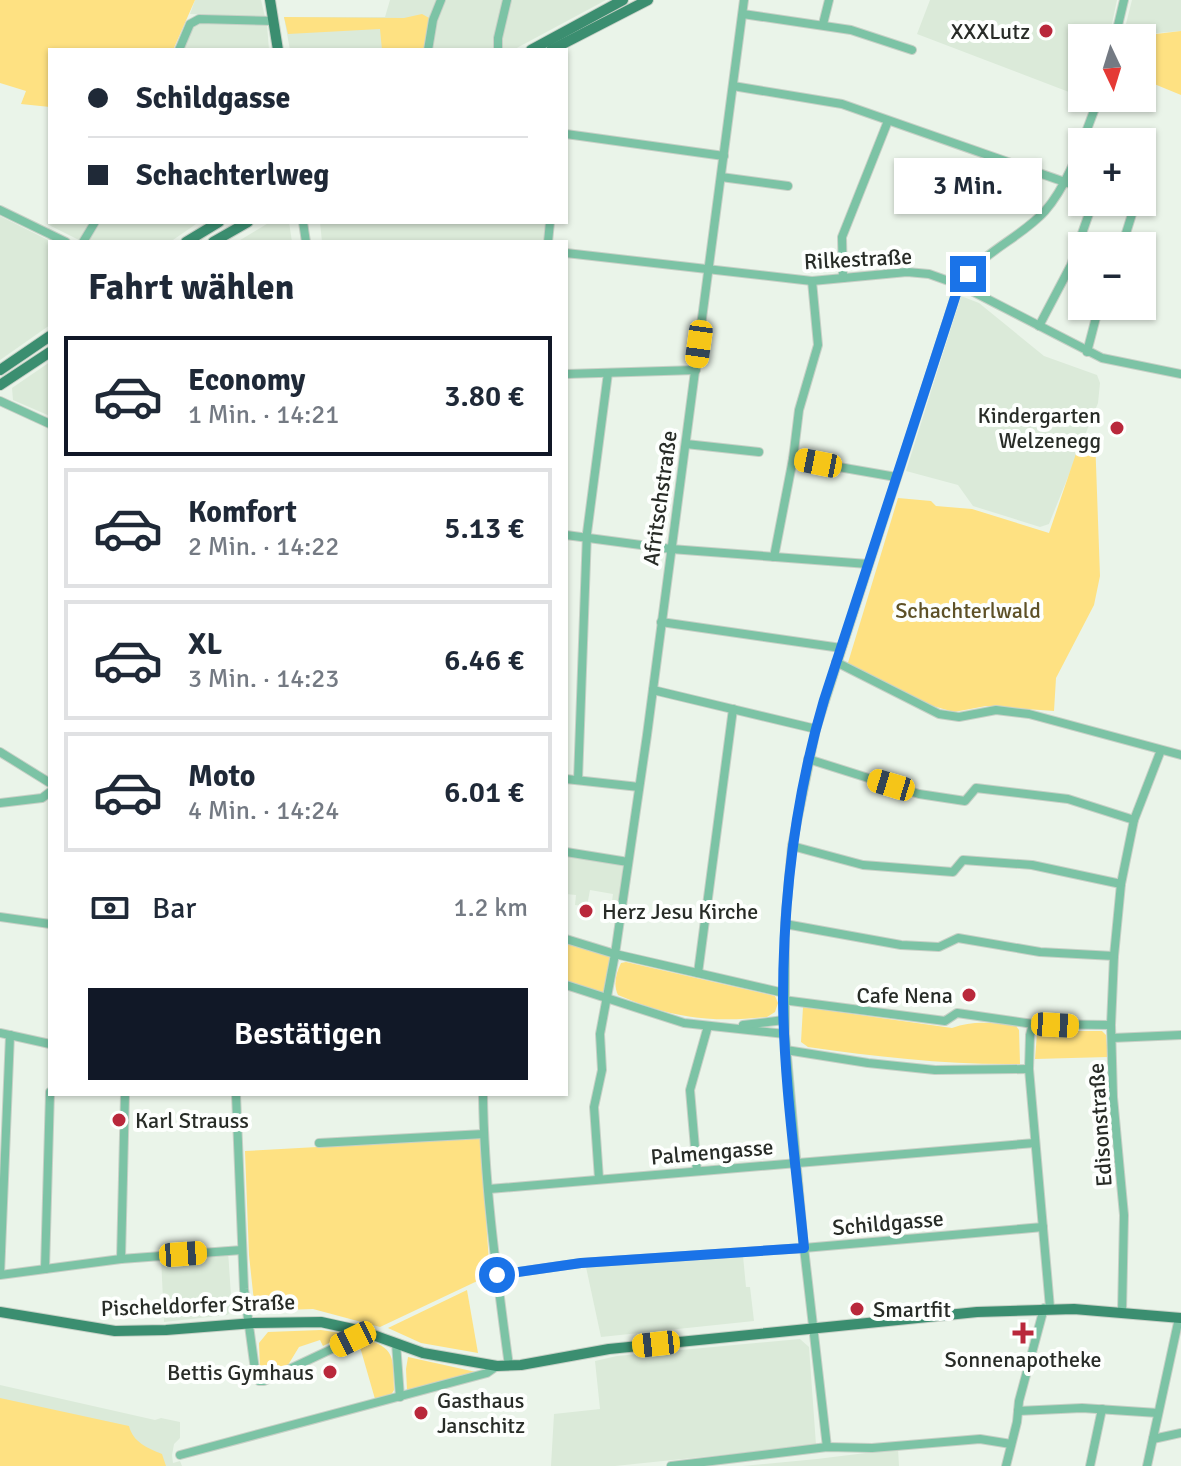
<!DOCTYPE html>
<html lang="de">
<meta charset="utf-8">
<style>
body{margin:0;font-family:Signika,sans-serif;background:#f2f2f3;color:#1f2937;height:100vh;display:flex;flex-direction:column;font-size:30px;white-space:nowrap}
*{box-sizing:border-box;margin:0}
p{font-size:26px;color:#747a83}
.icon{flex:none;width:44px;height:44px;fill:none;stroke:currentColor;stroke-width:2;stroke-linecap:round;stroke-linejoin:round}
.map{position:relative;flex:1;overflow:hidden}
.side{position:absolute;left:48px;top:240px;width:520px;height:856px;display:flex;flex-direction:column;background:#fff;border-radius:0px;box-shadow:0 2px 6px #0004}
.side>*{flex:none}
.banner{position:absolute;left:48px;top:48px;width:520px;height:176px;border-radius:0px;box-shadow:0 2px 6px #0004;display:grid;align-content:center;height:176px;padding:0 40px;background:#fff}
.needle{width:52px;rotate:176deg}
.tools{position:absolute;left:1068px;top:24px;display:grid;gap:16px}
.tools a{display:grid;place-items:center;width:88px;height:88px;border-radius:0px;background:#fff;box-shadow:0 2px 6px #0004;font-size:40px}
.end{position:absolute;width:36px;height:36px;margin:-18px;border:10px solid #1a73e8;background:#fff;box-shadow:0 0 0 4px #fff}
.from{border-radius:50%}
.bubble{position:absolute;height:56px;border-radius:0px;background:#fff;box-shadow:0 2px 6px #0004;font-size:26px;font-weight:600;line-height:56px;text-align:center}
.car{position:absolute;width:24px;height:48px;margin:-24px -12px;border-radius:10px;box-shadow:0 0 6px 2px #0007;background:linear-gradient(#f5c518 24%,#345 0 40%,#f5c518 0 76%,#345 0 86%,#f5c518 0)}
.banner b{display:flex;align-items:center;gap:28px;height:76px;font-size:30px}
.banner b+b{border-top:2px solid #e0e1e3}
.banner i{width:20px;height:20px;background:#1f2937}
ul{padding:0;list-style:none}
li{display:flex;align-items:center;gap:24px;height:120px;margin:0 16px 12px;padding:0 24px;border:4px solid #e0e1e3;border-radius:0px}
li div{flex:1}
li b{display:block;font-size:30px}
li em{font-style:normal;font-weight:600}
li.on{border-color:#111827}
li>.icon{width:72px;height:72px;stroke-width:1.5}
h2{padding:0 40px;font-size:36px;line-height:96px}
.pay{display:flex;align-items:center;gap:20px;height:88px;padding:0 40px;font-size:30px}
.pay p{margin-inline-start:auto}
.action{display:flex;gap:16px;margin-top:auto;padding:16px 40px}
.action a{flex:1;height:92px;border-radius:0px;background:#111827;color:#fff;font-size:32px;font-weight:600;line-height:92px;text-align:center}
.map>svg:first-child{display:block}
</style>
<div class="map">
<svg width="1181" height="1466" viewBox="0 0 1181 1466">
<rect width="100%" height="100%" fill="#eaf4e9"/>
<g fill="#dbead9">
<path d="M195 0H261L265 17 190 14Z"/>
<path d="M390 0H606L513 50H290L284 17H385Z"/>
<path d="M930 0H1117L1109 38H1082V97L917 34Z"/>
<path d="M1132 0H1181V31L1123 36Z"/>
<path d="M200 22 267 25 269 50H183L193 27Z"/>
<path d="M0 216 52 242H50V325L0 360Z"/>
<path d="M50 217V222H90L79 240 47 224Z"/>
<path d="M101 222H199L170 242H88Z"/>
<path d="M270 222H289L292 242H237Z"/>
<path d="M320 222H548L545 242H322Z"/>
<path d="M961 296 979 303 1044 356 1097 375 1100 383 1098 403 1049 524 1040 527 973 506 958 485 906 471Z"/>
<path d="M50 362V416L13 400 12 388Z"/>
<path d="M566 855 623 864 619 907 611 909 613 894 590 890 587 906 575 905 576 895 566 894Z"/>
<path d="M228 1251 232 1311 227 1315 164 1322 161 1256Z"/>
<path d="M743 1256 746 1287H750L754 1321 601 1337 586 1267Z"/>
<path d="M800 1339 809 1347 816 1445 615 1466H551L554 1414 600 1409 595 1361 617 1356Z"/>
<path d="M0 1385 155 1420 161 1418 180 1422V1438L174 1444 172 1455 173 1463 180 1461 182 1466H0Z"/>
<path d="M898 1449 899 1466H742L817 1459Z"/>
</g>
<g fill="#fee182">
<path d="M0 0H195L173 50H50V107L21 104 26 91 0 83Z"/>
<path d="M422 14 431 19 424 50H382L380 29 288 34 284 17 404 18Z"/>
<path d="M1181 31V95L1142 79V38H1122Z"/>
<path d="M1095 437 1100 576 1094 605 1056 678 1054 711 986 706 954 712 926 704 847 666 898 498 931 501 936 506 972 509 1049 533 1081 439Z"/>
<path d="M566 943 610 957 603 994 566 981Z"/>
<path d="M626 962 775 996 778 1003 775 1012 767 1017C711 1023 671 1018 618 995 613 985 616 973 621 963Z"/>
<path d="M803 1007 952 1028C974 1020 993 1023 1016 1026L1019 1030 1020 1064C948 1065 879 1057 808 1047L801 1042Z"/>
<path d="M1041 1031H1102L1106 1035 1108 1057 1035 1059 1037 1034Z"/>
<path d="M480 1138 490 1275 380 1327 313 1309 255 1311 249 1255 245 1151Z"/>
<path d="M467 1290 478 1353 421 1343 388 1328Z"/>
<path d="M321 1330 347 1334 323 1346 320 1340 299 1347 288 1365 267 1375 260 1369 259 1343 268 1332Z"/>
<path d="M362 1337C396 1349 393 1356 394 1390L391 1395 375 1399 358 1340Z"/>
<path d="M408 1357 476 1372 407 1390 406 1369Z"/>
<path d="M0 1398 129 1426C133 1442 147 1448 162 1454L166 1466H0Z"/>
</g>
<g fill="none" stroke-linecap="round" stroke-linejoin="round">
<g stroke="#c7d0c6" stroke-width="10">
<g id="minor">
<path d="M743 14 851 30 912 50"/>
<path d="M823 24 829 0"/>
<path d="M1115 38 1124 0"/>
<path d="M179 50 190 24 199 19 274 21"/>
<path d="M428 50 433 20 441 0"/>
<path d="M498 50V38L507 0"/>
<path d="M733 86 842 104 1082 188"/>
<path d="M566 134 724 156"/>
<path d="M721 177 788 186"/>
<path d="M1121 202 1130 208 1132 214 1122 246"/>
<path d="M0 210 66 242"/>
<path d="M303 222 306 242"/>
<path d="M83 242 95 222"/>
<path d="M548 242 550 222"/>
<path d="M566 253 812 281 907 272 929 274 960 285 1102 358 1181 374"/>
<path d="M843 278 842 237 888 121"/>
<path d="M1039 326 1071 265 1093 202"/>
<path d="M1087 352 1099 306"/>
<path d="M566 374 696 370"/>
<path d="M0 401 50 424"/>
<path d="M686 444 759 452"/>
<path d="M793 459 896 477"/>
<path d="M566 535 671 549 868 564"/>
<path d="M774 557 793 459 799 410 818 345 812 281"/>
<path d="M661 622 841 648"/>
<path d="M836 662 939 714 959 717 996 710 1029 714 1181 755"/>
<path d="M653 690 816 729"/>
<path d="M0 752 50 783"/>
<path d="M808 759 919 794 965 801 976 788 1068 799 1134 820"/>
<path d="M566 779 639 787"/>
<path d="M578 780 587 533 608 373"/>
<path d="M0 803 42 798 50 792"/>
<path d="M792 846 863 865 953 872 963 860 1032 865 1121 884"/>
<path d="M566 852 628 862"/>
<path d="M0 917 50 924"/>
<path d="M785 924 901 945 939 947 958 938 1040 952 1114 956"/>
<path d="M566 939 615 954 784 993"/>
<path d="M698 973 733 709"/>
<path d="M566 985 684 1023 785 1034"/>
<path d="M783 1000 945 1021 957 1013 1033 1024 1111 1025"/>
<path d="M1033 1024 1030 1035 1029 1069 1050 1308"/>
<path d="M743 1025 784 1020"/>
<path d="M0 1033 50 1044"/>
<path d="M10 1035 0 1275 121 1259 242 1250"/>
<path d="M1112 1038 1181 1035"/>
<path d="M786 1050 868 1063 935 1070 1029 1069"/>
<path d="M236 1094 244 1289 256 1377 259 1381H264L353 1339 362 1331"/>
<path d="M483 1094C484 1185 497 1276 509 1366"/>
<path d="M319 1143 484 1134"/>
<path d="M697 1171 690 1090 708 1026"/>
<path d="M599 1179 594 1107 602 1070 600 1034 615 954 647 735 744 0"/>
<path d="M489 1189 1035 1143"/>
<path d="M121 1259 125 1094"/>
<path d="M45 1269 50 1092"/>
<path d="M497 1275 581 1263 804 1248 1043 1227"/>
<path d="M1122 1313 1124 1215 1113 1097 1111 1025 1114 956 1121 884 1134 820 1161 750"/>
<path d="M396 1343 400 1397"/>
<path d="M1018 1411 1082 1408 1158 1413"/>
<path d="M1153 1439 1181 1433"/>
<path d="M827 1447 804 1248 785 1034V924L792 846 816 729 957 291C974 255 1019 240 1045 211 1071 181 1084 135 1099 98"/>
<path d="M180 1455 487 1373 497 1366"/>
<path d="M671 1466 827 1447 872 1448 980 1439 1011 1444"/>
<path d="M1006 1466 1017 1422 1019 1401 1044 1308"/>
<path d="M1090 1466 1102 1409"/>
<path d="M1147 1466 1179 1318"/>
</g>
</g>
<g stroke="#c7d0c6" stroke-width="12">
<g id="major">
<path d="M270 0 278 50"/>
<path d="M531 50 623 0"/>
<path d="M551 50 648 0"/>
<path d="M186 242 219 222"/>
<path d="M213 242 248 222"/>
<path d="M0 370 50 336"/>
<path d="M0 385 50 352"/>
<path d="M0 1312 115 1331 166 1330 254 1323 321 1322 362 1331 423 1353 497 1366 521 1365 609 1349 977 1312 1074 1309 1181 1318"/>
</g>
</g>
<use href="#minor" stroke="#7cc3a5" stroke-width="8"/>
<use href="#major" stroke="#3b8e70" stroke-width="10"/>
</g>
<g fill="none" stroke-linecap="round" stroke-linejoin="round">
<path stroke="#1a73e8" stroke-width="10" d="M497 1275 581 1263 804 1248C796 1166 784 1082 783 1000 783 898 795 798 824 700L948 319 957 291 968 274"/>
</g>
<g fill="#b9283b" stroke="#fdfffd" stroke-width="3">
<circle cx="1046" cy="31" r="8"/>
<circle cx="1117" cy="428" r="8"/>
<circle cx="586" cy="911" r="8"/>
<circle cx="969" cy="995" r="8"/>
<circle cx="119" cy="1120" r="8"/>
<circle cx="857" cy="1309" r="8"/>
<path d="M1019 1321h8v8h8v8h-8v8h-8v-8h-8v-8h8z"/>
<circle cx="330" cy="1372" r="8"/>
<circle cx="421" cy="1413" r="8"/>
</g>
<g text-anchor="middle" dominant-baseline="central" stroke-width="8" stroke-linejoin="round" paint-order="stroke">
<g font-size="22" fill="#282c27" stroke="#fdfffd" text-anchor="end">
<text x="1030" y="31">XXXLutz</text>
<text x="1101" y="415">Kindergarten<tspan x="1101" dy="25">Welzenegg</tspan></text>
<text x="602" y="911" text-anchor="start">Herz Jesu Kirche</text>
<text x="953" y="995">Cafe Nena</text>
<text x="135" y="1120" text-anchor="start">Karl Strauss</text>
<text x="873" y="1309" text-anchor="start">Smartfit</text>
<text x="1023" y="1359" text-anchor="middle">Sonnenapotheke</text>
<text x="314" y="1372">Bettis Gymhaus</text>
<text x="437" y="1400" text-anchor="start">Gasthaus<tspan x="437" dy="25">Janschitz</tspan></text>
</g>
<g font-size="22" fill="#282c27" stroke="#fdfffd">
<text transform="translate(858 259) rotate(-3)">Rilkestraße</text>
<text transform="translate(660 498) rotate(-82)">Afritschstraße</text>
<text transform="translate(1100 1125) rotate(-94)">Edisonstraße</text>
<text transform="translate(712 1152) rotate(-5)">Palmengasse</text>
<text transform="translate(888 1223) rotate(-5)">Schildgasse</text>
<text transform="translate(198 1305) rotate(-2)">Pischeldorfer Straße</text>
</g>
<g font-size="22" fill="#5e5127" stroke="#fdfffd">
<text x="968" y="610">Schachterlwald</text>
</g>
</g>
</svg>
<div class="tools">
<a><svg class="needle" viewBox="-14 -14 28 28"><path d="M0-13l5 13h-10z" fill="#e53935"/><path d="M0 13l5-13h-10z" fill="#747a83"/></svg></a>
<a>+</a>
<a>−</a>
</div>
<i class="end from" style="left:497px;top:1275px"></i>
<i class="end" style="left:968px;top:274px"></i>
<div class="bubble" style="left:894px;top:158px;width:148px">3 Min.</div>
<i class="car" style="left:699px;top:344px;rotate:188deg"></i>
<i class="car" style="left:818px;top:463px;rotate:281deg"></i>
<i class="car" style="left:891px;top:785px;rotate:287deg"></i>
<i class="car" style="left:1055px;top:1025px;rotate:93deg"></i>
<i class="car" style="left:183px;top:1254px;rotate:86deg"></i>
<i class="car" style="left:353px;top:1339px;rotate:244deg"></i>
<i class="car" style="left:656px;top:1344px;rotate:264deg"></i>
<div class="banner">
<b><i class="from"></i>Schildgasse</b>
<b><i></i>Schachterlweg</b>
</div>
<section class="side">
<h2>Fahrt wählen</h2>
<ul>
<li class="on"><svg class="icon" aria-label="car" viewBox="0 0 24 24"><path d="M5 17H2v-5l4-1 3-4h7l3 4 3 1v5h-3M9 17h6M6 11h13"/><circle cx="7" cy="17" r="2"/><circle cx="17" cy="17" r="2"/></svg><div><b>Economy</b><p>1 Min. · 14:21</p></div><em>3.80 €</em></li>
<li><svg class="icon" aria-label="car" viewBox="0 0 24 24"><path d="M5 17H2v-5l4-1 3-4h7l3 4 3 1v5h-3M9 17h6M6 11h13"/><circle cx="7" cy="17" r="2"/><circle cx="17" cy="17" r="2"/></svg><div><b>Komfort</b><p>2 Min. · 14:22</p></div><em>5.13 €</em></li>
<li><svg class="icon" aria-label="car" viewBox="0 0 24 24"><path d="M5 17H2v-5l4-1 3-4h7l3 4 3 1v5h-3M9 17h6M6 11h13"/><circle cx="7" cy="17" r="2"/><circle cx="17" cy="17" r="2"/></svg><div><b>XL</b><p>3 Min. · 14:23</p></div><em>6.46 €</em></li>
<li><svg class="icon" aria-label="car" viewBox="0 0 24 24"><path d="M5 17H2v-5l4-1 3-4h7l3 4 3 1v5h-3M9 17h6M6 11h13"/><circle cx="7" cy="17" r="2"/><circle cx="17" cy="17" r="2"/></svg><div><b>Moto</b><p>4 Min. · 14:24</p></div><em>6.01 €</em></li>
</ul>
<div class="pay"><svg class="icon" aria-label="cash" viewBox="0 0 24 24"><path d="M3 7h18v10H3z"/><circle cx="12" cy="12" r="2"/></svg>Bar<p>1.2 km</p></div>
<div class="action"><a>Bestätigen</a></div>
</section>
</div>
